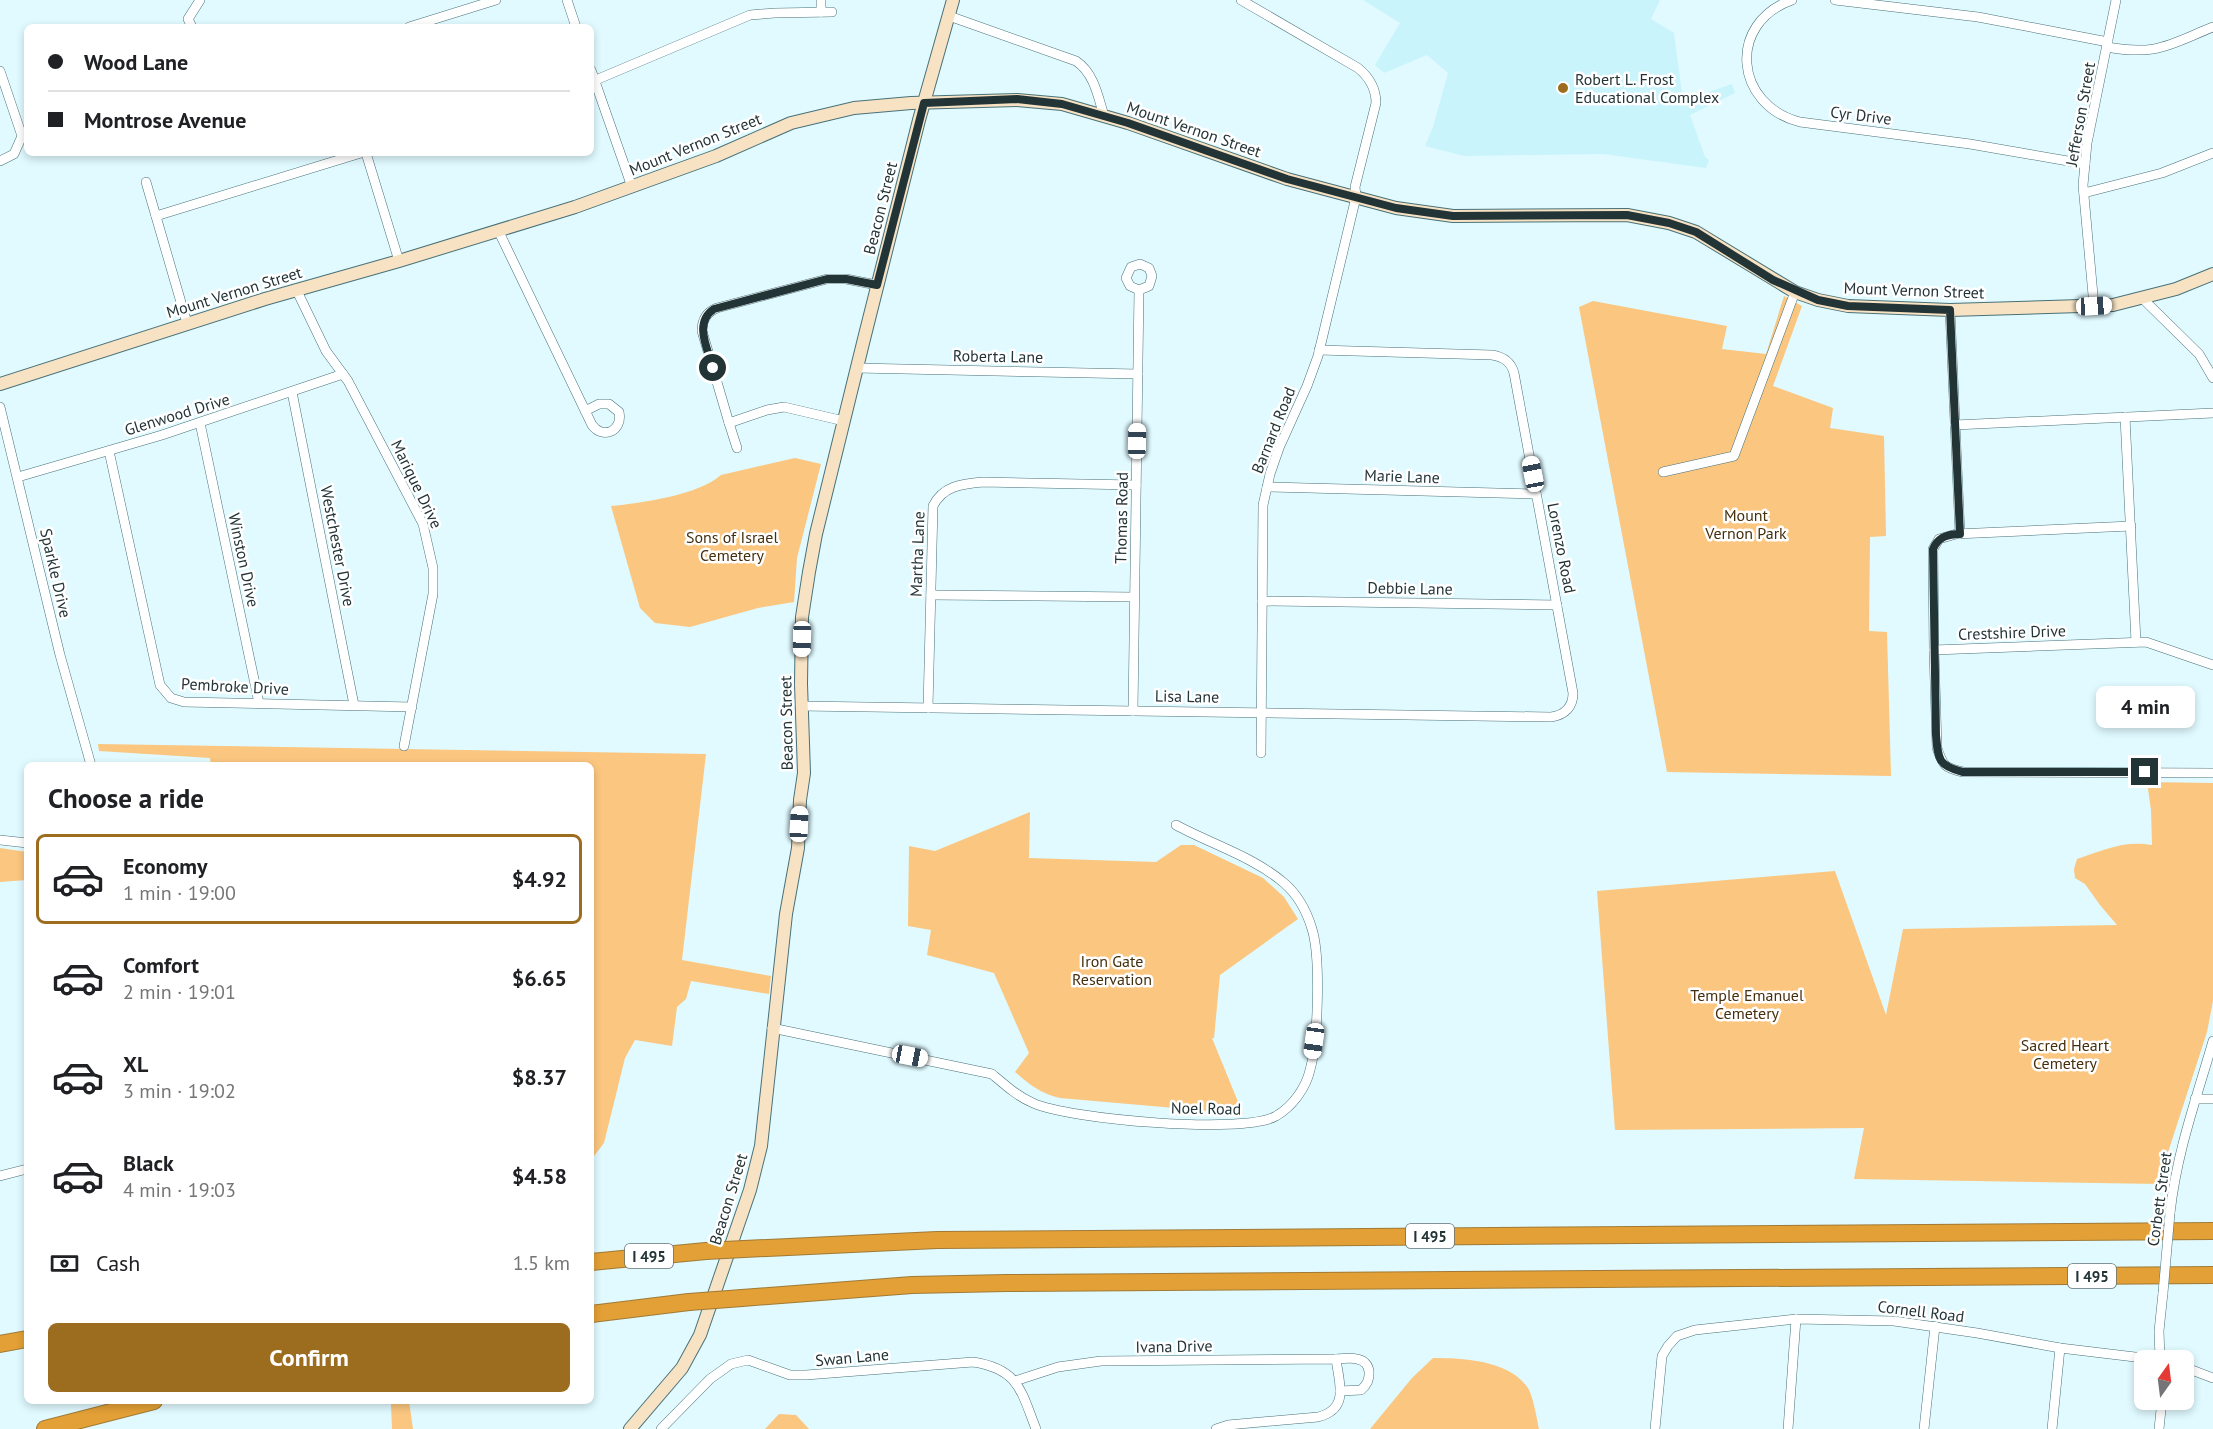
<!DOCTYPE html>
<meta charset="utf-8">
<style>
body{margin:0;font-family:"PT Sans",sans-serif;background:#f2f2f2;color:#202124;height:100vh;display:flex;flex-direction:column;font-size:22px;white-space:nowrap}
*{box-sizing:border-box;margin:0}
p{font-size:20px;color:#757577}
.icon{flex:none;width:33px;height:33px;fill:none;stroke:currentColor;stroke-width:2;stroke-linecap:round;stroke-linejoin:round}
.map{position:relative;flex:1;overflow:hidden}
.panel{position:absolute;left:24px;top:762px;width:570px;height:642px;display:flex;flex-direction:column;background:#fff;border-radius:9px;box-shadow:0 3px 9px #0003}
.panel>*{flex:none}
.top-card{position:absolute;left:24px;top:24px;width:570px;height:132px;border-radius:9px;box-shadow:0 3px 9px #0003;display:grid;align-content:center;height:132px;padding:0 24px;background:#fff}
.needle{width:39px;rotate:14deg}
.buttons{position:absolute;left:2134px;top:1350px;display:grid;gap:12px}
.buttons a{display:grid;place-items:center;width:60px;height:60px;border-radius:9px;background:#fff;box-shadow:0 3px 9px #0003;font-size:30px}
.end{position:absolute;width:27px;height:27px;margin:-14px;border:8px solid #233437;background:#fff;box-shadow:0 0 0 3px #fff}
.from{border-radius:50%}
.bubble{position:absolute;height:42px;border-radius:9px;background:#fff;box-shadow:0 3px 9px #0003;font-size:20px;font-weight:800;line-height:42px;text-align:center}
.car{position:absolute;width:18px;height:36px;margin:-18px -9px;border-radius:8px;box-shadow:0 0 4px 2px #0007;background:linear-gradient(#fff 24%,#345 0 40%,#fff 0 76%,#345 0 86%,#fff 0)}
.top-card b{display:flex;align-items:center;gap:21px;height:57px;font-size:22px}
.top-card b+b{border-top:2px solid #e0e0e0}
.top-card i{width:15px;height:15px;background:#202124}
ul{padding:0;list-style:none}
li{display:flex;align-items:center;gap:18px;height:90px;margin:0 12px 9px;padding:0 12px;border:3px solid transparent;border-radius:9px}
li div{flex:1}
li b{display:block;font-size:22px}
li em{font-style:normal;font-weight:800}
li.selected{border-color:#9c6c1f}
li>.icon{width:54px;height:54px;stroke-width:1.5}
h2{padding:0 24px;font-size:27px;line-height:72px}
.pay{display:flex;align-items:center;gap:15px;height:66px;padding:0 24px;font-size:22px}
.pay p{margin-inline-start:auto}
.action{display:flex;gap:12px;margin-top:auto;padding:12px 24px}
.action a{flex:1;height:69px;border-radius:9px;background:#9c6c1f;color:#fff;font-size:24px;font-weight:800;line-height:69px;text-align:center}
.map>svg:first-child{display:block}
</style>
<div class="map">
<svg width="2213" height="1429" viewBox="0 0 2213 1429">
<rect width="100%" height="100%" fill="#e0faff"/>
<path fill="#caf4fc" d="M1363 0H1660L1651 19 1674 33 1683 101 1732 84 1735 93 1690 115 1705 157 1709 160 1706 168 1603 154 1464 156 1425 146 1433 127 1448 73 1427 55 1384 73 1375 65 1400 23Z"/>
<g fill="#fbc67f">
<path d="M1784 296 1802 306 1773 386 1833 408 1830 428 1884 436 1886 536 1870 537 1869 631 1887 632 1891 776 1667 772 1579 307 1593 301 1727 326 1722 349 1766 354Z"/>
<path d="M795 458 821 464 797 558 794 602 758 608 690 627 655 623 640 608 611 506C641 503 699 495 721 475Z"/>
<path d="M98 744 706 754 682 960 771 976 769 994 691 981 686 999 677 1007 672 1046 635 1040 625 1058 604 1143 591 1160V765H211L210 758 99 751Z"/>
<path d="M2147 782 2213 783V1001L2207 1032 2162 1171 2160 1184 1854 1179 1864 1128 1615 1130 1597 891 1835 871 1886 1015 1903 929 2117 925 2100 905 2085 884 2075 878 2074 869 2077 859C2104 850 2124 840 2152 845L2151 810Z"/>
<path d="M1030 812 1029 858 1156 862 1181 845H1194L1263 878 1284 897 1298 919 1220 975 1214 1038H1212L1243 1114 1060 1098C1041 1094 1030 1085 1015 1072L1029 1053 994 973 927 955 931 930 908 926 909 846 935 851Z"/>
<path d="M0 848 27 852V880L0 882Z"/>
<path d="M1433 1358C1463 1358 1509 1360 1528 1388 1533 1396 1537 1419 1539 1429H1370L1412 1378Z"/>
<path d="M409 1401 413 1429H392L391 1404Z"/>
<path d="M779 1414 796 1415 809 1429H765Z"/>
</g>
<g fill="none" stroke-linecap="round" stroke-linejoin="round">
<g stroke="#497178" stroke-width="10">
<g id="minor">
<path d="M567 0 576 27"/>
<path d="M1241 0 1358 68C1369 77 1376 88 1376 103L1355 187 1356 197 1318 356 1307 386 1279 448 1270 474 1263 505 1261 753"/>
<path d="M1792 0C1727 23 1734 105 1800 122L1970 144 2085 164"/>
<path d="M1835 0 1978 17 2108 42"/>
<path d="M821 12V0"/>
<path d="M949 16 1076 61C1094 73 1098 96 1104 116"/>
<path d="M192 27 188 19 200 0"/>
<path d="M409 27 496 0"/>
<path d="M2107 47C2157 56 2168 45 2213 27"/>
<path d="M591 70 632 187"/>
<path d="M0 71 22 136 14 154 0 161"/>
<path d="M591 82 750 15 775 13 832 12"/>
<path d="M366 153 399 261"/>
<path d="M146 182 187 323"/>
<path d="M2084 193 2162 173 2213 153"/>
<path d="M156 216 361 153"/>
<path d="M498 230 592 425C603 440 623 431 619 412L609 404H599L585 411"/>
<path d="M296 289 326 351 348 381 423 524 433 568V594L404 746"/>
<path d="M2142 298 2199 354 2213 378"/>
<path d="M2094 306 2083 185 2087 143 2116 0"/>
<path d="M1950 310 1960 534"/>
<path d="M857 368 1138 374"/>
<path d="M292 392 354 705"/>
<path d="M0 407 60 655 91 765"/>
<path d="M2125 417 2136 642"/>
<path d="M844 421 784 407 767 410 729 423 702 331C702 320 707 312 717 308L827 279H846L877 285"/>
<path d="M200 423 259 703"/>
<path d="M729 423 737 448"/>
<path d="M1955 425 2213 413"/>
<path d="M109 451 160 685 171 698 184 702 412 707"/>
<path d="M1663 472 1734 456 1795 292"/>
<path d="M18 477 162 435 343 374"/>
<path d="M1267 487 1536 494"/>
<path d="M2131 526 1956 534 1939 539 1933 549 1934 650 2146 642 2213 665"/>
<path d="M931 595 1134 597"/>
<path d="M1262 601 1557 605"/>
<path d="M1934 650 1937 748C1943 766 1945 768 1963 772L2213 773"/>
<path d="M801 706 1551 717C1565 715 1573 707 1573 693L1514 373C1511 362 1504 357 1492 355L1319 350"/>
<path d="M928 708 933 506C943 486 961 484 983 482L1136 485"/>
<path d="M1133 711 1139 290 1130 286 1126 278 1131 267 1140 264 1149 268 1152 276 1149 286 1139 290"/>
<path d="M0 840 27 843"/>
<path d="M772 1028 992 1074C1005 1085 1017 1096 1033 1103 1067 1119 1244 1135 1276 1116 1292 1107 1306 1088 1310 1070 1318 1041 1321 958 1312 929 1307 912 1298 895 1284 883 1254 857 1211 844 1176 825"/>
<path d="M2195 1099H2213"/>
<path d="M0 1176 27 1169"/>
<path d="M2170 1213C2177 1151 2196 1100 2213 1041"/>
<path d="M2163 1293 2159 1331 2160 1359 2165 1360"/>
<path d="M1336 1359C1343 1359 1350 1357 1357 1359 1373 1362 1372 1381 1361 1390L1340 1391"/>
<path d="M2184 1367 2213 1378"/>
<path d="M1015 1381 1058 1367 1101 1361 1336 1359C1339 1383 1350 1409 1318 1417L1228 1425 1216 1429"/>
<path d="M661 1429 710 1379 731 1364 748 1360 790 1375H806L973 1362C1019 1369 1021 1391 1036 1429"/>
<path d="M1655 1429 1662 1356 1668 1346 1677 1336 1695 1330 1796 1319 1894 1321 1977 1333 2060 1348 2160 1360"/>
<path d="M1788 1429 1796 1319"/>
<path d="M1924 1429 1935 1326"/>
<path d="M2052 1429 2060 1348"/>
<path d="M2159 1429 2162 1400"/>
</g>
</g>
<g stroke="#497178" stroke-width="14">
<g id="secondary">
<path d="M0 384 265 299 399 261 575 207 716 156 791 123 854 108 911 103 1017 100 1062 104 1128 123 1287 179 1396 208 1453 216 1627 215 1669 223 1696 232 1795 292 1818 300 1848 306 1950 310 2113 305 2176 289 2213 274"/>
<path d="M630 1429 682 1368 700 1335 750 1190 761 1146 786 914 798 848 800 800 804 773 801 684 802 617 809 572 816 534 864 339 919 120 953 0"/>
</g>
</g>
<g stroke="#a07a36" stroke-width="18">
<g id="motorway">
<path d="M744 1249 937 1240 2213 1231"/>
<path d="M591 1262 706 1251"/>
<path d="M742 1298 912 1285 1006 1283 2213 1275"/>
<path d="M591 1314 689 1302"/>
<path d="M0 1344 27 1339"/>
<path d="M45 1429 154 1401"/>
</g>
</g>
<use href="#minor" stroke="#fff" stroke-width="9"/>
<use href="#secondary" stroke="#f7e2c3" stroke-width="12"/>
<use href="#motorway" stroke="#e3a036" stroke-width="16"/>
<g stroke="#497178" stroke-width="10" stroke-linecap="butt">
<path id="minor-bridge" d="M2163 1293 2170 1213"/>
</g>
<g stroke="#a07a36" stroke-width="18" stroke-linecap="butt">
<g id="motorway-bridge">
<path d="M706 1251 744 1249"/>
<path d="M689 1302 742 1298"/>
</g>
</g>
<use href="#minor-bridge" stroke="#fff" stroke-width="9"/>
<use href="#motorway-bridge" stroke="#e3a036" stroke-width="16"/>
</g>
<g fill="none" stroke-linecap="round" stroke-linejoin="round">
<path stroke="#233437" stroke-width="8" d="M713 368C708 349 693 323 714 309L827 279H846L877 285 924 103 1017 99 1062 104 1128 123 1287 179 1396 208 1453 216 1627 215 1669 223 1696 232 1773 280 1818 300 1848 306 1950 310 1960 534C1948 534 1938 537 1933 549L1936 735C1938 759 1938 766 1963 772H2145"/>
</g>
<circle fill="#9c6c1f" stroke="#fff" stroke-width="2" cx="1563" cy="88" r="6"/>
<g text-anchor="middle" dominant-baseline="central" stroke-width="5" stroke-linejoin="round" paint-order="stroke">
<g fill="#fff" stroke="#657173" stroke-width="1.5">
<rect x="1406" y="1224" width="48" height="24" rx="4.5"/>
<rect x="625" y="1244" width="48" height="24" rx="4.5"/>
<rect x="2068" y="1264" width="48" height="24" rx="4.5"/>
</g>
<g font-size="15" font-weight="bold" fill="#233437">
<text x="1430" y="1236">I 495</text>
<text x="649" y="1256">I 495</text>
<text x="2092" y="1276">I 495</text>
</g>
<g font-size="16" fill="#233437" stroke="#fff" text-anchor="start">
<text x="1575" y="79">Robert L. Frost<tspan x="1575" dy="18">Educational Complex</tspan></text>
</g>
<g font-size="16" fill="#233437" stroke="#fff">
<text transform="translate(2080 114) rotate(-80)">Jefferson Street</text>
<text transform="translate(1861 115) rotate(7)">Cyr Drive</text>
<text transform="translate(1194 129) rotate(19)">Mount Vernon Street</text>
<text transform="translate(695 144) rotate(-22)">Mount Vernon Street</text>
<text transform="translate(880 208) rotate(-76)">Beacon Street</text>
<text transform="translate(1914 290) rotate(2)">Mount Vernon Street</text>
<text transform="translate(234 292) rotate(-17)">Mount Vernon Street</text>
<text transform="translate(998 356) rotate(1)">Roberta Lane</text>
<text transform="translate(177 414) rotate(-17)">Glenwood Drive</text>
<text transform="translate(1273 430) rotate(-68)">Barnard Road</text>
<text transform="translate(1402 476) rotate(2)">Marie Lane</text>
<text transform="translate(417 484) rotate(64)">Marique Drive</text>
<text transform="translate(1121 518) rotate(-89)">Thomas Road</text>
<text transform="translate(338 546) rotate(79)">Westchester Drive</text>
<text transform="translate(1562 548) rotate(79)">Lorenzo Road</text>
<text transform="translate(917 554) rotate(-88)">Martha Lane</text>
<text transform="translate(244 560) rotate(78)">Winston Drive</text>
<text transform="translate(56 573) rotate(77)">Sparkle Drive</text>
<text transform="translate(1410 588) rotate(1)">Debbie Lane</text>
<text transform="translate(2012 632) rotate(-2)">Crestshire Drive</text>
<text transform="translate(235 686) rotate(3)">Pembroke Drive</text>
<text transform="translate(1187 696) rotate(1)">Lisa Lane</text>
<text transform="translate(786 723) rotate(-91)">Beacon Street</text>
<text transform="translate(1206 1108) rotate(1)">Noel Road</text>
<text transform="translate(728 1199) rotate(-73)">Beacon Street</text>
<text transform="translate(2159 1199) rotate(-82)">Corbett Street</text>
<text transform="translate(1921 1311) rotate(7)">Cornell Road</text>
<text transform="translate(1174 1346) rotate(-1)">Ivana Drive</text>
<text transform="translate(852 1357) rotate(-5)">Swan Lane</text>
</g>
<g font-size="16" fill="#452f0d" stroke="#fff">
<text x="1746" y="515">Mount<tspan x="1746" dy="18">Vernon Park</tspan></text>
<text x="732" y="537">Sons of Israel<tspan x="732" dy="18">Cemetery</tspan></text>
<text x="1112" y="961">Iron Gate<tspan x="1112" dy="18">Reservation</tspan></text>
<text x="1747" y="995">Temple Emanuel<tspan x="1747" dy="18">Cemetery</tspan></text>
<text x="2065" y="1045">Sacred Heart<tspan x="2065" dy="18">Cemetery</tspan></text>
</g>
</g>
</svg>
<div class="buttons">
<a><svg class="needle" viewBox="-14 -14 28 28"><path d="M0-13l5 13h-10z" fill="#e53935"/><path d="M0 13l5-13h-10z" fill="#757577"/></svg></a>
</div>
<i class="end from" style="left:713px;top:368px"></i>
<i class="end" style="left:2145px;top:772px"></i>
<div class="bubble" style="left:2096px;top:686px;width:99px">4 min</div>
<i class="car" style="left:2094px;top:306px;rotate:87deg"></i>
<i class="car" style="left:1137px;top:441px;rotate:1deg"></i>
<i class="car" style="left:1533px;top:474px;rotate:349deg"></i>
<i class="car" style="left:802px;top:639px;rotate:181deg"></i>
<i class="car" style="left:799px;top:824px;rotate:3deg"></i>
<i class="car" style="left:1314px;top:1041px;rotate:188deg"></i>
<i class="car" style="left:910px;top:1056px;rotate:101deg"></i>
<div class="top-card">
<b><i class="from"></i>Wood Lane</b>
<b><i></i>Montrose Avenue</b>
</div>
<section class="panel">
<h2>Choose a ride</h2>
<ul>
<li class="selected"><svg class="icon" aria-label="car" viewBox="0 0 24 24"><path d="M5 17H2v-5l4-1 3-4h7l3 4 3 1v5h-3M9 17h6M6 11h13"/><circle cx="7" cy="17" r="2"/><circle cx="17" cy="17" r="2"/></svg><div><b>Economy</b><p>1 min · 19:00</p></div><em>$4.92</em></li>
<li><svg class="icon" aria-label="car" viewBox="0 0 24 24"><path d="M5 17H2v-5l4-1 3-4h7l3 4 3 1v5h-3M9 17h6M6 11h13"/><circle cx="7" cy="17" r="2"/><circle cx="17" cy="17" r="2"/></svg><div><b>Comfort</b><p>2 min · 19:01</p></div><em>$6.65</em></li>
<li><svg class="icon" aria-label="car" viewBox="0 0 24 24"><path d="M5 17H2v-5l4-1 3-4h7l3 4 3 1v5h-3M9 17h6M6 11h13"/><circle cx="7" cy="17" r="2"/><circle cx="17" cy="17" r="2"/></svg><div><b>XL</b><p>3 min · 19:02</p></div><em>$8.37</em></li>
<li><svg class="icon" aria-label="car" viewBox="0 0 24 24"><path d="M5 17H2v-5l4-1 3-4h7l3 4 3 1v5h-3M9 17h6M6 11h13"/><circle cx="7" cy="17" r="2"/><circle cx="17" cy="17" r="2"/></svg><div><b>Black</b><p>4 min · 19:03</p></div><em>$4.58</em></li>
</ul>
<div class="pay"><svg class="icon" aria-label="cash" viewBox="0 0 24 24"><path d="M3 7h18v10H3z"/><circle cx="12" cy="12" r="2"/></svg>Cash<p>1.5 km</p></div>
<div class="action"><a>Confirm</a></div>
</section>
</div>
